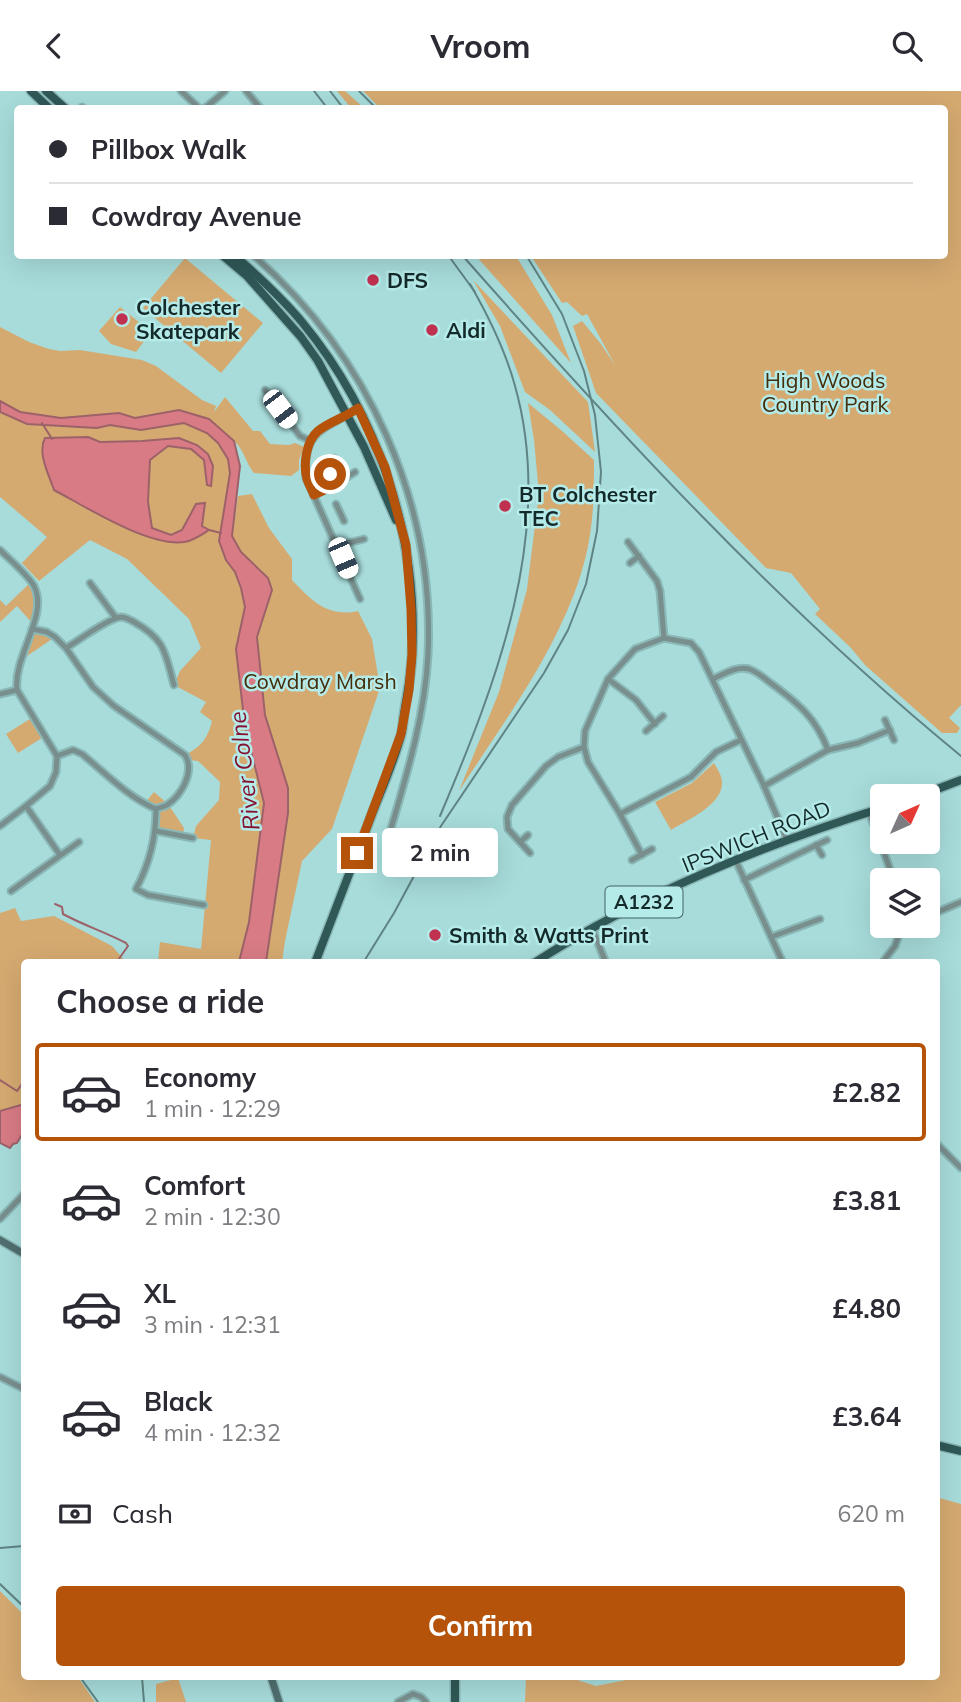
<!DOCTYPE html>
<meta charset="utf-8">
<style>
body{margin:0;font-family:Mulish,sans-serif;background:#f2f2f3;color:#2b2b33;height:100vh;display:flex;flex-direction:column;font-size:26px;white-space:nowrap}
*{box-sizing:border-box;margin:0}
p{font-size:23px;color:#7c7c81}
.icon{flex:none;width:38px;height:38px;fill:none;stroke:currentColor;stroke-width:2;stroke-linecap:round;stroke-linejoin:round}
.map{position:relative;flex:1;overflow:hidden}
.panel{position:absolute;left:21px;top:868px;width:919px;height:721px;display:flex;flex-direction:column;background:#fff;border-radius:7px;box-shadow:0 7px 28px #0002}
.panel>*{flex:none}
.guide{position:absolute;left:14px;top:14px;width:934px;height:154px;border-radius:7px;box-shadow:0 7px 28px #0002;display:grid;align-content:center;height:154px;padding:0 35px;background:#fff}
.needle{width:46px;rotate:45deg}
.buttons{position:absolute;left:870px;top:693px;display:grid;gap:14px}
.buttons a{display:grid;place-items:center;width:70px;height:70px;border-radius:7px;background:#fff;box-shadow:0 7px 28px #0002;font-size:35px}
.end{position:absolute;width:32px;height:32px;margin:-16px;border:9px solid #b45309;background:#fff;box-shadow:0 0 0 4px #fff}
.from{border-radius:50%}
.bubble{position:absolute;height:49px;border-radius:7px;background:#fff;box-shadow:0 7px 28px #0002;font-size:23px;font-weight:700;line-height:49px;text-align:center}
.car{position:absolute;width:21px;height:42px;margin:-21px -10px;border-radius:9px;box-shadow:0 0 5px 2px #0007;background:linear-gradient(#fff 24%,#345 0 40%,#fff 0 76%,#345 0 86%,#fff 0)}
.guide b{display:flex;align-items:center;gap:24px;height:66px;font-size:26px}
.guide b+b{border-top:2px solid #e1e1e2}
.guide i{width:18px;height:18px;background:#2b2b33}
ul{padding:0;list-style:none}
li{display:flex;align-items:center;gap:21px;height:98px;margin:0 14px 10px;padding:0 21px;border:4px solid transparent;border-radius:7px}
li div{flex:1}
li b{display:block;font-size:26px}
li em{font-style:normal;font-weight:700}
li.on{border-color:#b45309}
li>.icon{width:63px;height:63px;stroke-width:1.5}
h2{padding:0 35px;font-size:32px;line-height:84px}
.pay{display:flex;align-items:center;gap:18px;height:77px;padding:0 35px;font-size:26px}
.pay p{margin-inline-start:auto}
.primary-button{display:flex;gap:14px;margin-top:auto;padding:14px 35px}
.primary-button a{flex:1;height:80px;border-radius:7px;background:#b45309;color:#fff;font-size:28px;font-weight:700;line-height:80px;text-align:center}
header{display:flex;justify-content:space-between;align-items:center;height:91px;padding:0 35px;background:#fff;font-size:32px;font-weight:700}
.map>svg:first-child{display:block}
</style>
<header><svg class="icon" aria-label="back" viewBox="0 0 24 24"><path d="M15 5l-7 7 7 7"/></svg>Vroom<svg class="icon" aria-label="search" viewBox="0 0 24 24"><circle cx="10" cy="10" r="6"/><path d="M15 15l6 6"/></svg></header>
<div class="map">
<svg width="961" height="1611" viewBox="0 0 961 1611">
<rect width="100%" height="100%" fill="#a7dcdb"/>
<g fill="#d5aa71">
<path d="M337 0H345L364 17H351Z"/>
<path d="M363 0H961V614L949 627 960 637 957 642H942L865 574 851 557 815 523 820 518 791 482 766 477 596 302 573 235 582 230 601 253 615 274 587 223 582 225 567 211 562 212 531 165 945 164V18H381Z"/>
<path d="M476 165H516L552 224 571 272Z"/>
<path d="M185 167 263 232 221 282 143 217Z"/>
<path d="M473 189 588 311 595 361 550 319 525 301 500 235Z"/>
<path d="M120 216 151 241 136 261 111 253 99 240Z"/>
<path d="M0 236 29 251 49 258 60 260 80 259 142 269 156 275 202 309 216 315 214 321 225 306 253 340H260L270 353 289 354 295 352 304 356 299 369V379L291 385 254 382C245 371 245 360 234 350L179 319 135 327 119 322 61 327 19 321 0 310Z"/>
<path d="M528 312 561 339 594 369C594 394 594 419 590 444 576 535 509 623 459 700L499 601 527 498 539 403 534 349Z"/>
<path d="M0 321 28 333 97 337 110 334 141 339 184 332 207 342 218 352 228 368 230 382 219 450 226 469 235 481 241 497 245 516 236 558 245 636 264 712 249 831 239 871H158L160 851 201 858 211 749 193 747 196 735 219 709 220 691 198 670 189 669 185 664C201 656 208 647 212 630L200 621 206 611 174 594 180 580 201 557 189 528 127 468 90 449 39 490 22 472 47 446 0 406Z"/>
<path d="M252 403 269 437 292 468V489C311 509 328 527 358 520L372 548 380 597 332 738 302 770 285 850 282 871H266L288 722V697L265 624 257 546 272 499 268 487 241 461 232 445 238 405Z"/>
<path d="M31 491 39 512 33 533 17 515 0 531V509L6 515Z"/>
<path d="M32 538 55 546 21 569Z"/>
<path d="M33 626 45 645 18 662 6 643Z"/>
<path d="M714 672C718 679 723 686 722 694 720 715 687 729 671 739L655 711 692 692Z"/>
<path d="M154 701 168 713 184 737 183 745 156 740V718L144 713Z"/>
<path d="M15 817 21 830 54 825 112 855 125 870 24 872V996L21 1001 24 1005V1014L0 1022V822Z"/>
<path d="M936 1406 961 1413V1611H525L526 1586H568L596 1595 641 1586H936Z"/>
<path d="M0 1500 24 1524V1586H78L95 1611H0Z"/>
<path d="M178 1587 186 1611H156V1593Z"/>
</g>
<g fill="#d87b85" stroke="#9d6269" stroke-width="2">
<path d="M0 310 20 321 61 327 119 322 135 327 179 319 209 328 234 350 240 375 232 445 241 461 268 487 272 499 257 546 265 624 288 697V722L266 871H239L249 831 264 712 245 636 236 558 245 516 241 497 235 481 226 469 219 450 230 382 228 368 218 352 207 342 184 332 141 339 110 334 97 337 27 333 0 321Z"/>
<path d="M88 346 100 351 142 350 179 347 197 354 208 363 213 375 211 395 207 394 204 369 191 358 168 355 150 369 148 411 152 437 171 444 182 439 196 413 205 412 202 435 209 439C201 444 193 450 184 451 149 456 86 416 54 399 49 384 37 362 45 347Z"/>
<path d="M24 1013V1040L17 1052 13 1053 10 1057 0 1052V1020Z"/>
</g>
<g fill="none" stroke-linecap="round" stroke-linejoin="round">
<g stroke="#9d6269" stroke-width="2">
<path d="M42 332 52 348"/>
<path d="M209 439 221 442"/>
<path d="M55 813 62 816 63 823C83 834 105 841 126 852L128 855 116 872"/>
<path d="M0 989 17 1000 24 990"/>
</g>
<g stroke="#8ab8b7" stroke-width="9">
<g id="street">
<path d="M181 0 200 18"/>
<path d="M246 0 261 18"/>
<path d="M82 16 83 18"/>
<path d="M204 18 225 0"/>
<path d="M253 164C368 264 435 411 428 564 425 624 407 683 390 741"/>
<path d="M265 299 300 345 311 350"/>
<path d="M358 317C325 340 302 337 306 387L360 508"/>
<path d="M334 367 328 370 325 375 335 394"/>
<path d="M314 404 335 394 355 381"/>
<path d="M336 413 344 430"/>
<path d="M628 451 657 490 660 500 664 547"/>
<path d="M339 456 348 452 364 448"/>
<path d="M0 459C9 468 28 484 34 495 49 525 13 565 17 599L57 665 56 681 50 695 26 715 0 735"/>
<path d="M630 472 639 465"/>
<path d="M90 492 116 527"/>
<path d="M32 538 47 541 55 546 66 557 93 596 114 615 185 664C195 680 182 704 167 714 164 716 160 716 156 718"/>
<path d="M66 557C81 548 97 535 114 528 121 524 127 527 134 531 166 549 165 562 174 594"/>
<path d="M608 588 636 609 655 633"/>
<path d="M713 588C724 583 736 575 749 578 758 581 765 588 772 593 799 613 816 627 828 659"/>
<path d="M0 603 17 599"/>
<path d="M885 629 894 649"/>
<path d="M646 640 663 625"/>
<path d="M57 665 73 659 82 663C105 682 128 706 156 718 156 747 150 772 136 798L148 804 204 814"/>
<path d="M764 695 828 659 858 652 890 639"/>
<path d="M26 715 60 764"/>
<path d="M869 721 894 789"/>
<path d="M620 723 691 686 716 661 741 649"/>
<path d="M156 740 193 747"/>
<path d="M520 751 528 744"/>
<path d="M816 754 822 764"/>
<path d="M530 762 508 738 507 726 512 714 546 675 558 666 584 656"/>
<path d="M642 764 620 723 588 671 584 656 585 640 608 588 635 558 664 547 691 552 699 561 764 695 787 749"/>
<path d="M632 769 652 758"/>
<path d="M736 770 783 872"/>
<path d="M744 789 827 749"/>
<path d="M11 800 79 751"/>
<path d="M928 825 961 811"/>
<path d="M592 837 606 872"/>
<path d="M771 846 820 828"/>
<path d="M882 872 895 855 902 835"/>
<path d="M936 1052 961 1077"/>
<path d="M0 1128 24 1103"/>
<path d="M0 1286 24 1298"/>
<path d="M398 1611 413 1603 421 1606 426 1611"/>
</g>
</g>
<g stroke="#8ab8b7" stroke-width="10">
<g id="secondary">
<path d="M0 1149 24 1163"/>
<path d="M271 1586 279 1611"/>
</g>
</g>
<g stroke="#8ab8b7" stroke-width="11">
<g id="primary">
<path d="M31 0 50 18"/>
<path d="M46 0 66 18"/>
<path d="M222 164 247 185 301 246 318 270 364 356 396 429"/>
<path d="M234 164C258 185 282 207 302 231 378 323 419 446 412 565 411 585 407 604 404 623 403 630 403 637 401 644 394 671 382 697 372 723 353 773 334 822 315 872"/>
<path d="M919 705 961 689"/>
<path d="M534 872C641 803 761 755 882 717"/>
<path d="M936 1354 961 1360"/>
<path d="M455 1611V1586"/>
</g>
</g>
<use href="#street" stroke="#798f8e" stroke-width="5"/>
<use href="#secondary" stroke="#4f6f6e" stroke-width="7"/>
<use href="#primary" stroke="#2f5857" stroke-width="8"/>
<g stroke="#5f8483" stroke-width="2">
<path d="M314 0 328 18"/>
<path d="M330 0 344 18"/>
<path d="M359 0 377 18"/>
<path d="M448 164 475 201"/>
<path d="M462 164C618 341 779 516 961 665"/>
<path d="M440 725C496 593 556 440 515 295 505 258 489 226 470 193"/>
<path d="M363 872 394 822 441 735 544 582 568 539 586 493 597 440 601 381 595 324 584 280 562 223 526 164"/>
<path d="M0 1457 24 1455"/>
<path d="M0 1493 24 1516"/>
<path d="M80 1586 98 1611"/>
<path d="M142 1586 144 1611"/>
</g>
</g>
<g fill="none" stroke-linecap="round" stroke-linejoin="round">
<path stroke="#b45309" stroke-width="9" d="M330 383 335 394 314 404C312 399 309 394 307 388 303 374 306 350 318 340 329 331 346 326 358 317L385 376 406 454 411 518 412 563 409 599 401 643 357 762"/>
</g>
<g fill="#c0304f" stroke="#b4eae8" stroke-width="2.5">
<circle cx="373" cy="189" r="7"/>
<circle cx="122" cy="228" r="7"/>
<circle cx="432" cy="239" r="7"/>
<circle cx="505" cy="415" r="7"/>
<circle cx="435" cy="844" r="7"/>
</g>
<g text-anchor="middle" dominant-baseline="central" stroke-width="5" stroke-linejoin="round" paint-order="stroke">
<rect fill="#b4eae8" stroke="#446362" stroke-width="2" x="605.5" y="795.5" width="77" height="31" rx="5"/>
<g font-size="19" font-weight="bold" fill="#142929">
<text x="644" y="811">A1232</text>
</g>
<g font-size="21" font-weight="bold" fill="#142929" stroke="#b4eae8" text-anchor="start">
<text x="387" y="189">DFS</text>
<text x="136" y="216">Colchester<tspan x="136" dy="24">Skatepark</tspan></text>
<text x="446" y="239">Aldi</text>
<text x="519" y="403">BT Colchester<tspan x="519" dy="24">TEC</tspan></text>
<text x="449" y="844">Smith &amp; Watts Print</text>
</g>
<g font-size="21" fill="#442d0a" stroke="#b4eae8">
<text x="825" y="289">High Woods<tspan x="825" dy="24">Country Park</tspan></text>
<text x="320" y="590">Cowdray Marsh</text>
</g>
<g font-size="21" fill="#142929" stroke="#b4eae8">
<text transform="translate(756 745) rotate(-22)">IPSWICH ROAD</text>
</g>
<g font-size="23" font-style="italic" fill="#841230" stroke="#b4eae8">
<text transform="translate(244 680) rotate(-97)">River Colne</text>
</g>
</g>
</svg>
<div class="buttons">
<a><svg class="needle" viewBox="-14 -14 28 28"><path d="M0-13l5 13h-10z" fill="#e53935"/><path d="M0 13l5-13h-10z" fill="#7c7c81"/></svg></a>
<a><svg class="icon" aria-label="layers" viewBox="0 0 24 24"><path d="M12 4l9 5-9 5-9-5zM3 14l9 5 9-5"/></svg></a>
</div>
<i class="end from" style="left:330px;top:383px"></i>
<i class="end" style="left:357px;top:762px"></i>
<div class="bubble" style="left:382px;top:737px;width:116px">2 min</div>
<i class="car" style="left:280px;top:318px;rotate:143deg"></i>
<i class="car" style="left:343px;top:467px;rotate:157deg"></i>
<div class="guide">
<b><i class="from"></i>Pillbox Walk</b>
<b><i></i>Cowdray Avenue</b>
</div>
<section class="panel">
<h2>Choose a ride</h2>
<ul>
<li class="on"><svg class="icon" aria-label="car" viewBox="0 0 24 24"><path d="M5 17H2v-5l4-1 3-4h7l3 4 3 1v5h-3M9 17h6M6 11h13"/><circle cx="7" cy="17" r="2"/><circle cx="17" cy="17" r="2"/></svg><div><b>Economy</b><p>1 min · 12:29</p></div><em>£2.82</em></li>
<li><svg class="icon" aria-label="car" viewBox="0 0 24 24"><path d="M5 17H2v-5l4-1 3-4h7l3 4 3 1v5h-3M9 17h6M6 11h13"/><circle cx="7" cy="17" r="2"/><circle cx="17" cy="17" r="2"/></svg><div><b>Comfort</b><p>2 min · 12:30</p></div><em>£3.81</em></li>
<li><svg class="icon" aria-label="car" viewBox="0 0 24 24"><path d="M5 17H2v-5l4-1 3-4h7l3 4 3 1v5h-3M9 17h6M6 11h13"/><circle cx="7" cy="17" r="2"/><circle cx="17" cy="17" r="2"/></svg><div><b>XL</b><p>3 min · 12:31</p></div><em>£4.80</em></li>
<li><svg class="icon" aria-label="car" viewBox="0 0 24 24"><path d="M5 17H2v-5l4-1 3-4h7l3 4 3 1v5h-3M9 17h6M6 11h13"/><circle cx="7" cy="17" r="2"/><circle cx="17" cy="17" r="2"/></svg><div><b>Black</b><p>4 min · 12:32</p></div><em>£3.64</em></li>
</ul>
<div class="pay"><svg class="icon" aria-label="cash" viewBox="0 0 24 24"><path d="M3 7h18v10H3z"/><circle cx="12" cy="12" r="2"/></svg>Cash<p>620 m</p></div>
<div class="primary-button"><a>Confirm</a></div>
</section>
</div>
